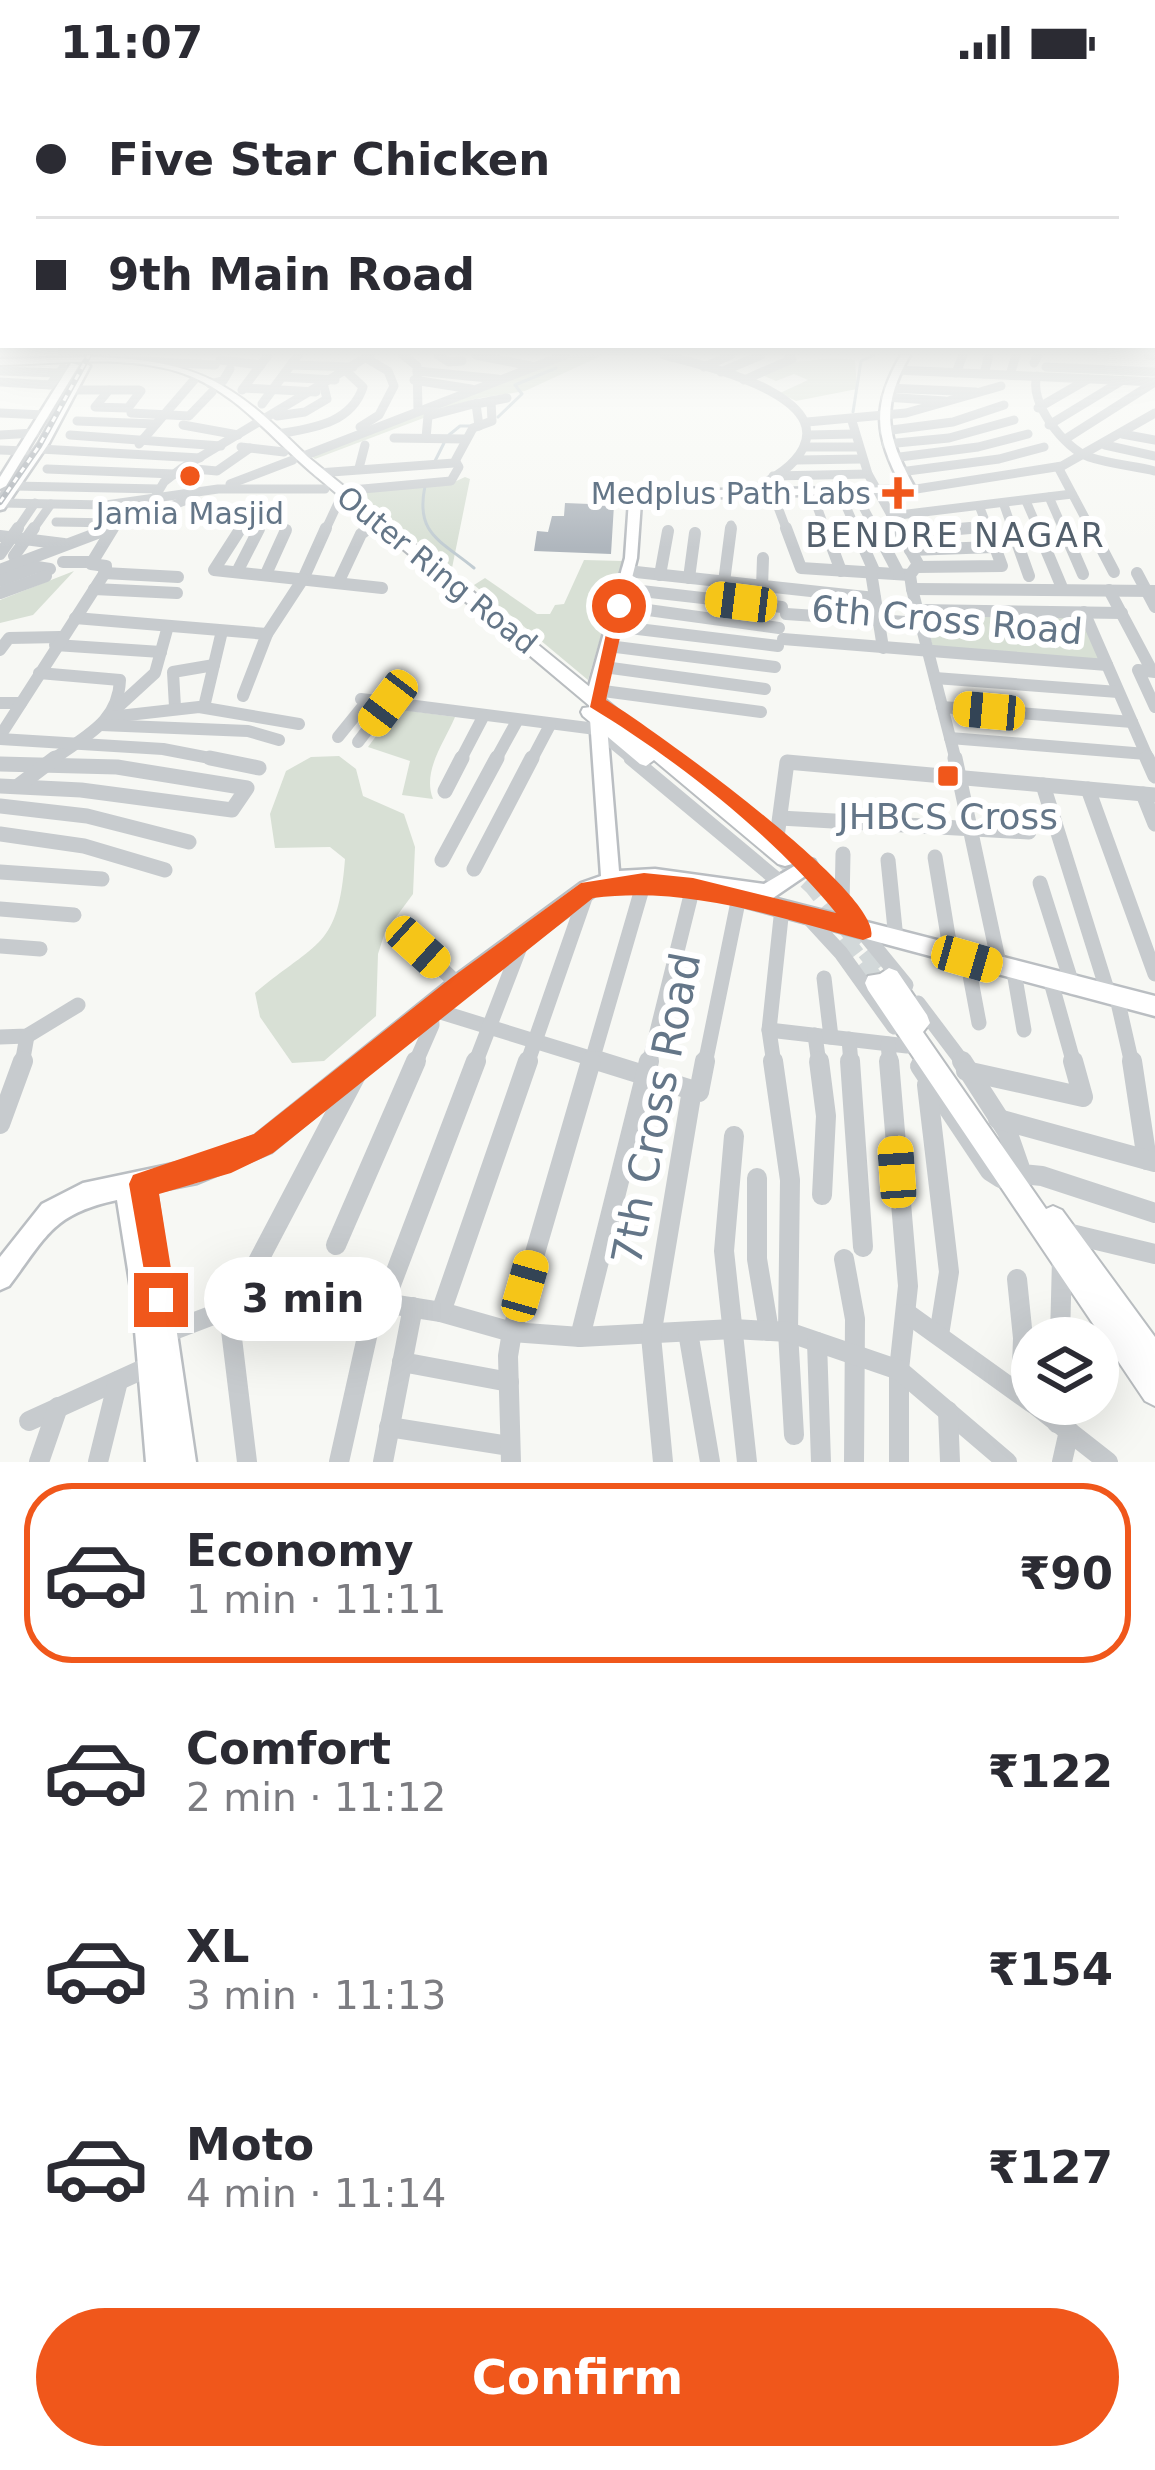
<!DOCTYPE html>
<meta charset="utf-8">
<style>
body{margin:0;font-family:"DejaVu Sans",sans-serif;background:#f7f7f7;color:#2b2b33;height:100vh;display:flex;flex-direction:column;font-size:45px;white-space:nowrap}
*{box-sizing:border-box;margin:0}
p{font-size:39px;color:#7c7c81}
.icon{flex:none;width:66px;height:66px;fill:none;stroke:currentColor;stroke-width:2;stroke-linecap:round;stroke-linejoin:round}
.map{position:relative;height:1378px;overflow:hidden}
.panel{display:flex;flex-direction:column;background:#fff;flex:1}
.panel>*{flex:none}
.hud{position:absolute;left:0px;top:0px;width:1155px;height:264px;box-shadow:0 12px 48px #0002;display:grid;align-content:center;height:264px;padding:0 36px;background:#fff}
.tools{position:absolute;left:1011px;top:1233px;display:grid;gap:24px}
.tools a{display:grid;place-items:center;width:108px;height:108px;border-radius:50%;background:#fff;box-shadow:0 12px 48px #0002;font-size:60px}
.end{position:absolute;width:54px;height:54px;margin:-27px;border:15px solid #f0571b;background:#fff;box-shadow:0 0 0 6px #fff}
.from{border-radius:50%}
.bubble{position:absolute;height:84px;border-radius:42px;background:#fff;box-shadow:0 12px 48px #0002;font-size:39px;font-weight:800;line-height:84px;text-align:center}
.car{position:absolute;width:36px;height:72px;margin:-36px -18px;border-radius:15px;box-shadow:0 0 9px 3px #0007;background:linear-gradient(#f5c518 24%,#345 0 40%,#f5c518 0 76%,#345 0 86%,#f5c518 0)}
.hud b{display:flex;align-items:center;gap:42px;height:114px;font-size:45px}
.hud b+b{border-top:3px solid #e1e1e2}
.hud i{width:30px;height:30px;background:#2b2b33}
ul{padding:21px 0 0;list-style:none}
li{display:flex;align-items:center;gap:36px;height:180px;margin:0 24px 18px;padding:0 12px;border:6px solid transparent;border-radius:48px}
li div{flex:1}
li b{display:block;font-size:45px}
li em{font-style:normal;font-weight:800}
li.active{border-color:#f0571b}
li>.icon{width:108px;height:108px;stroke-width:1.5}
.button{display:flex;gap:24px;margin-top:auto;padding:24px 36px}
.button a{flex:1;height:138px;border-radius:72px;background:#f0571b;color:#fff;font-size:48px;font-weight:800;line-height:138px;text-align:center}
.status{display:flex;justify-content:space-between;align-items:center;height:84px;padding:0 60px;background:#fff;direction:ltr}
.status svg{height:33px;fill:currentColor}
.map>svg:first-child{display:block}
</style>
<div class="status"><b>11:07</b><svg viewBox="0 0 49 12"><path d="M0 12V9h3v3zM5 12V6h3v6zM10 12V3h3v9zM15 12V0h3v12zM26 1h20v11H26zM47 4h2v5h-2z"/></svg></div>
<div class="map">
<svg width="1155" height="1378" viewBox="0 0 1155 1378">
<rect width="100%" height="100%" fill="#f7f8f4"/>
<g fill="#d8e0d5">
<path d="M571 271H603L525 307 474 315 315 375 310 371Z"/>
<path d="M833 274 855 276 857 305 796 317 780 309 808 296 794 290 776 297 760 290 786 279Z"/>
<path d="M465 393 470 395 452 484 351 408 450 400Z"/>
<path d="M584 476 623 477 588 596 474 501 485 494 537 530H550L555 521 564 520Z"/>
<path d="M74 487 33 531 0 539V516Z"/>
<path d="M922 528 1084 531 1102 579 933 563Z"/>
<path d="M396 625 455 633C444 659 422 687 433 715L402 711 410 677 368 663Z"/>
<path d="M339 672 356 685 363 712 404 730 415 763 413 810 385 848 378 870 376 932 324 977 292 979 260 933 255 909C318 856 338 865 345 775L330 763 275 764 270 730 286 687 311 673Z"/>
</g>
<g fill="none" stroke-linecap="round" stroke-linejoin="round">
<g stroke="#c1ccd2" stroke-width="3">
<path d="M853 328 861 277 874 271"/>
<path d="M498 333 522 310 515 301 556 284"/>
<path d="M449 351 460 342H472"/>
<path d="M435 377 444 359"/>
<path d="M425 402C415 450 440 456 474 484"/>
</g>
</g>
<path fill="#afb6bd" d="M565 419 614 421 611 470 534 467 537 447 548 448 552 432H564Z"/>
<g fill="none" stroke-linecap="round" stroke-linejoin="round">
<g stroke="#d2d8d9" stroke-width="21" stroke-dasharray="21 10" stroke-linecap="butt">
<path d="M785 774 814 801 889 894"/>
<path d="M842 855 876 899"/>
</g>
<g stroke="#babec2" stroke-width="5">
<g id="major">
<path d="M901 271H910C879 325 887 354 916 406L914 408 651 415 641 418 637 474 604 606 619 787 655 785 764 800 808 774 814 776 817 781 814 786 773 814 1155 912V932L743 822 736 820 734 813C697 807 644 788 611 809L605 807 595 811 466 908 271 1068 197 1099 156 1107 196 1378H146L132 1211 117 1116C52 1130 47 1152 9 1202L0 1206V1173L42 1120 83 1099 197 1075 255 1052 452 894 581 799 601 792 588 606 625 474 629 416 650 407 902 403C875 351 871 323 901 271Z"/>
<path d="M71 279 79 281 6 402 0 405V393Z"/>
<path d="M85 279 90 282 49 359 4 425 0 426V413L39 359 80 282Z"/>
</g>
</g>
<g stroke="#b9bdc0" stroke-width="4">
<g id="highway">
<path d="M94 273C201 276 234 300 308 373L792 768 795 774 792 780 785 782 778 780 654 676 646 682 640 680 583 632 581 628 583 624 591 623C497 544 404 466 311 388 270 353 235 307 182 289 126 270 58 280 0 281V275Z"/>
<path d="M889 884 897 887 927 931 930 939 923 948 1046 1125 1053 1122 1062 1126 1155 1253V1322L1145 1317 868 906 865 899 868 892 880 890Z"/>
</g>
</g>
<g stroke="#c7cbce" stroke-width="9">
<path d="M403 271 417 282 418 327"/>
<path d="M438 271 449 278 462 277"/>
<path d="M476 271 531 282"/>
<path d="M664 271C702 281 851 314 794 377 784 389 768 396 755 405V411"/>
<path d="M1148 271 1155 272"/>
<path d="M124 276 215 281"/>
<path d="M220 276 261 281"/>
<path d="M1034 279 1038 271"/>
<path d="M291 281 353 283"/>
<path d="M704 283 731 271"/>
<path d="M1046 283 1155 288"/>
<path d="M897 286 1155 298"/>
<path d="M0 287 59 289"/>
<path d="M417 287 498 295"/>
<path d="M721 288 761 271"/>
<path d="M956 289 963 271"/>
<path d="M984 290 989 271"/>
<path d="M1010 291 1016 271"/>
<path d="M1037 292C1028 318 1065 365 1089 373 1110 380 1134 382 1155 387"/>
<path d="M282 293 335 296"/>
<path d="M414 296 471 305"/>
<path d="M744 296 792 275 789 271"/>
<path d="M0 298 50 301 63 284"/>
<path d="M210 300 223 297 230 285"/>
<path d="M244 304 316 308"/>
<path d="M888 304 976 308"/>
<path d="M72 306H109"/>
<path d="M109 306H139L141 307 128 324 95 323Z"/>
<path d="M242 306 268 271"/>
<path d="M885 313 945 317"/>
<path d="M262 320 298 271"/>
<path d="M1038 324 1088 295"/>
<path d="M0 329 45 331"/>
<path d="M131 329 189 332 212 308"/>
<path d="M277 332 305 328 327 315 324 303"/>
<path d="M77 337 156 340"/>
<path d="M852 337 868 390 900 447"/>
<path d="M807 338 906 329 1001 302"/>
<path d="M183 341 238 351"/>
<path d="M1049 341 1123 296"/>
<path d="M479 342 476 320 507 314"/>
<path d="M360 343 379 331 394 302 388 287 366 274"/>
<path d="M884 347 953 338 1004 321"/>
<path d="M278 350C312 344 351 340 363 303L347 288"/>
<path d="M1122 350 1155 356"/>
<path d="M0 351 35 349"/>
<path d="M70 351 221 362"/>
<path d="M809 351 854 350"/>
<path d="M394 354 465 355"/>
<path d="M426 354 428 332 477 319"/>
<path d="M1067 354 1155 298"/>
<path d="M139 360 194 296"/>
<path d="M886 360 949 354 1014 336"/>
<path d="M1105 361 1155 372"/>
<path d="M241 363 284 368"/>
<path d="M804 363H858"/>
<path d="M40 365 200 374"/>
<path d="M0 366 25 367"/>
<path d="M301 373 565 271"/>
<path d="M892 374 978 363 1028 350"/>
<path d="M797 376 862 375"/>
<path d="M1058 383 1092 447"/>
<path d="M184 384 217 387 250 364"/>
<path d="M359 384 365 361"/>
<path d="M47 385 174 390"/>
<path d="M900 388 999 375 1044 363"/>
<path d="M318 389 454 379 473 344 492 337 491 317"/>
<path d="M773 392 868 390"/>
<path d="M230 400 293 376"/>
<path d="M14 402 159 405"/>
<path d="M910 406 1062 382 1155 329"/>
<path d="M341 407 451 397 459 383 456 378"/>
<path d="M855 408 876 447"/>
<path d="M812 409 826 447"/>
<path d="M840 409 857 447"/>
<path d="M773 410 787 447"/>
<path d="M1049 413 1064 447"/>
<path d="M154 415 164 398 182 384 370 271"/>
<path d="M1026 417 1039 447"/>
<path d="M2 419 106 421 218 405H325"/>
<path d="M1004 421 1013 447"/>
<path d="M980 424 989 447"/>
<path d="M891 432 1072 410"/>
<path d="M56 438 117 439"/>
<path d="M16 447 35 419"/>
<path d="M32 447 51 420"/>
<path d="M103 447 187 416"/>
<path d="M239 447 243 441"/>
<path d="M325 447 339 417"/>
<path d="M365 447 371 443"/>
<path d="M730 447 731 441"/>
<path d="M933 447 987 443"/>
</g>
<g stroke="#c7cbce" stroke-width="12">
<path d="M241 444 214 486 382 504"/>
<path d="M786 444 801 484 910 491"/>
<path d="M825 444 841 487"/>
<path d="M855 444 875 489"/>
<path d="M875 444 899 490"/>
<path d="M898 444 918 480 910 491 912 505 956 677"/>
<path d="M1012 444 1029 492"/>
<path d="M1037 444 1063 506"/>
<path d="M1063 444 1083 490"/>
<path d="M1091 444 1114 488"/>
<path d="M901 450 970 444"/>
<path d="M0 452 64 460"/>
<path d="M910 466 994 463"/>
<path d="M0 470 18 444"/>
<path d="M14 472 34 444"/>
<path d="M63 478H91"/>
<path d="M917 483 1002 482 988 444"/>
<path d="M0 486 111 444"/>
<path d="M627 487 875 514"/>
<path d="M237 488 259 445"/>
<path d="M871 488 883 564"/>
<path d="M104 489 178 493"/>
<path d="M1137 489 1155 523"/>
<path d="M266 490 286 446"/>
<path d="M660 491 668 447"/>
<path d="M304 493 326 444"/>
<path d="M689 494 695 449"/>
<path d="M0 497 37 483 50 485"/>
<path d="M724 498 731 444"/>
<path d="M338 499 361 450 369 444"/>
<path d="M762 503 763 474"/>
<path d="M94 505 177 509"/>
<path d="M624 505 782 523"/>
<path d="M912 505 1155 507"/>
<path d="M1109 506 1152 587"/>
<path d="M0 509 46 492"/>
<path d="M619 522 779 544"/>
<path d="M917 526 1122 529"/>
<path d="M1084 528 1149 677"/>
<path d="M786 530 921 539"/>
<path d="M75 534 267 550"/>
<path d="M613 542 778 562"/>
<path d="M783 555 1107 581"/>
<path d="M55 561 161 568"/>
<path d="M608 562 775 583"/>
<path d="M0 566 9 554 60 553"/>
<path d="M604 583 765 605"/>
<path d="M1155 588 1138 586 1155 623"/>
<path d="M39 589 120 596C118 640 84 652 51 677"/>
<path d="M935 594 1118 608"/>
<path d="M596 606 761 628"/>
<path d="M243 612 267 550 303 495"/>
<path d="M361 615 596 645 635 677"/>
<path d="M0 619H21"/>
<path d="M119 622 155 589 168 542"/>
<path d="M175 623 173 588 214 581"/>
<path d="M204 623 222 547"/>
<path d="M942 623 1132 638"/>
<path d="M110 633 199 623 299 640"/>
<path d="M101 641 248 647 279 656"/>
<path d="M0 652 106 487V482L91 480 113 444"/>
<path d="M338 653 368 616"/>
<path d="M950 654 1146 670"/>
<path d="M0 655 163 665 225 677"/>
<path d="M358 658 388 619"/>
<path d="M661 662 680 677"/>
<path d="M460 677 483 633"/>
<path d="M495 677 517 637"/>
<path d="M531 677 550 641"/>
</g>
<g stroke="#c7cbce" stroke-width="15">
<path d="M210 674 259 684"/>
<path d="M631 674 781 799"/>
<path d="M676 674 808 781 906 901"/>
<path d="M955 674 1000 884"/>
<path d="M1147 674 1155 692"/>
<path d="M0 680 117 683 247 704 232 726 81 706 0 702"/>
<path d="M1043 701 1109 912"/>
<path d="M18 702 55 674"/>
<path d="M1088 705 1155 890"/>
<path d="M445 707 462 674"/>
<path d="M1143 710 1155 740"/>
<path d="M0 722 87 732 189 758"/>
<path d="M780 734 1029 748"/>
<path d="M0 750 84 762 165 786"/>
<path d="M777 753 787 678 1155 711"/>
<path d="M935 773 951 870"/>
<path d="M442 776 497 674"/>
<path d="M888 776 896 855"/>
<path d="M474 785 532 674"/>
<path d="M0 788 102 795"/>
<path d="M1040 799 1073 903"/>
<path d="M842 821 843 770"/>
<path d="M0 825 74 831"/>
<path d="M806 831 841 869 894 943"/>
<path d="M0 862 40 865"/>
<path d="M418 863 459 901"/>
<path d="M967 875 979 939"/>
<path d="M1014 888 1024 946"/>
<path d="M824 894 831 953"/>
<path d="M1051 898 1074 980"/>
<path d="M1117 914 1132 980"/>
<path d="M918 919 964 980"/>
<path d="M769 946 907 962"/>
<path d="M815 951 819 980"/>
<path d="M0 953 27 952 78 921"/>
<path d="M849 955 851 980"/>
<path d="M888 960 890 980"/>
<path d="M22 980 27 952"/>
<path d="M415 980 432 941 431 925 609 980"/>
<path d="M475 980 523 855"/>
<path d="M527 980 588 805"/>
<path d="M591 980 644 798"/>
<path d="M649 980 693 803"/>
<path d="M705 980 739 813"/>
<path d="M774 980 769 946 782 824"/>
</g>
<g stroke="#c7cbce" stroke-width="20">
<path d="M599 977 692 1006"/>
<path d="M773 977 790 1096 788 1248 794 1351"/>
<path d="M819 977 826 1032 822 1111"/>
<path d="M850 977 863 1163"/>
<path d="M889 977 908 1202 899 1286V1378"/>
<path d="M962 977 1007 1047 1022 1090 1042 1092 1155 1129"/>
<path d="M1132 977 1147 1076"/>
<path d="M920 982 990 1087 1001 1094"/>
<path d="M966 987 1083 1013 1073 977"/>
<path d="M927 1001 949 1188 939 1251"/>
<path d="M998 1035 1155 1078"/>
<path d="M0 1040 23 977"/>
<path d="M734 1052 724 1167 747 1378"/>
<path d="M757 1094V1175L769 1247"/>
<path d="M1063 1148 1155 1170"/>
<path d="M336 1161 416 977"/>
<path d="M844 1175 855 1235 854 1378"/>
<path d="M1017 1195 1023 1254 1021 1310"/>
<path d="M384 1219 441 1228 512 1248 580 1253 733 1245 788 1248 899 1286 1007 1378"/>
<path d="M441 1228 528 977"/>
<path d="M908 1230 1032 1319"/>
<path d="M688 1248 710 1378"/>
<path d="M166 1249 234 1223"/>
<path d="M580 1253 649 977"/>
<path d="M1060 1254 1062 1175"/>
<path d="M817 1258 821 1378"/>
<path d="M402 1278 509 1298"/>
<path d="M1034 1320 1108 1378"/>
<path d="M948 1327 950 1378"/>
<path d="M29 1337 150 1282"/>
<path d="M1057 1339 1060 1320"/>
<path d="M389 1343 510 1362"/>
<path d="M39 1378 58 1323"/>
<path d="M98 1378 118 1297"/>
<path d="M247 1378 231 1246 234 1223 357 989"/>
<path d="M339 1378 369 1244 384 1219 476 977"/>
<path d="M383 1378 413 1223"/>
<path d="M511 1378 508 1272 512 1248 591 977"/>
<path d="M663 1378 651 1252 692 1006 699 1008 705 977"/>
<path d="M1062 1378 1069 1347"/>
</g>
<use href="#major" fill="#fff" fill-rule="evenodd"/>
<use href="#highway" fill="#fff" fill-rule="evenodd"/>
<g stroke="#a7adb3" stroke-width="6">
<path id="rail" d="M0 418 39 362 89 271"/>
</g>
<use href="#rail" stroke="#fff" stroke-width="3" stroke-dasharray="6" stroke-linecap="butt"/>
</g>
<linearGradient id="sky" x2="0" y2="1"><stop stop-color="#98bedf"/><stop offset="0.58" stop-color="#fbfcfa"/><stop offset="1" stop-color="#fbfcfa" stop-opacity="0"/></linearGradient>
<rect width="1155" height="464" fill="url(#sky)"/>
<path fill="#f0571b" d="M613 518 627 522 606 616C648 641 884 810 871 853L863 856C773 832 687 802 593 814L273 1069 231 1089 159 1110 176 1216 172 1227 161 1232 151 1227 129 1100 133 1091 254 1050 451 894 581 799 644 789 693 794 836 829C773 751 676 675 590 623Z"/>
<g fill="#f0571b" stroke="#fff" stroke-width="4.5">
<circle cx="190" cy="392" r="12"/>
<path d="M892 391h12v12h12v12h-12v12h-12v-12h-12v-12h12z"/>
<rect x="936" y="680" width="24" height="24" rx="6"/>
</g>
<g text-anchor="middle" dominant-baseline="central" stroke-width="12" stroke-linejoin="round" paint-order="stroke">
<g font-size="30" fill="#647688" stroke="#fff" text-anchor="end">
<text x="871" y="409">Medplus Path Labs</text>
<text x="190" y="429" text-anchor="middle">Jamia Masjid</text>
</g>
<g font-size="30" fill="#647688" stroke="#fff">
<text transform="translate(437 486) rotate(39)">Outer Ring Road</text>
</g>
<g font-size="33" letter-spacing="3" fill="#53606c" stroke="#fff">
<text x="956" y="451">BENDRE NAGAR</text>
</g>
<g font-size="36" fill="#647688" stroke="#fff">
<text transform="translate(947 536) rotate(5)">6th Cross Road</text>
</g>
<g font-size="36" fill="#647688" stroke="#fff">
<text x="948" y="732">JHBCS Cross</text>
</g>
<g font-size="42" fill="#647688" stroke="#fff">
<text transform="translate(656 1025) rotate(-79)">7th Cross Road</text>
</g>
</g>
</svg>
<div class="tools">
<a><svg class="icon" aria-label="layers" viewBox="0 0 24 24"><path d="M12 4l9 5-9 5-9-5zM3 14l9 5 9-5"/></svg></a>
</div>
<i class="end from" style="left:619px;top:522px"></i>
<i class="end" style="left:161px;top:1216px"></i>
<div class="bubble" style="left:204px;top:1173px;width:198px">3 min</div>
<i class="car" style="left:741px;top:518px;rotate:277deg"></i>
<i class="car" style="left:388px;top:619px;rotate:217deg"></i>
<i class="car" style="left:989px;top:627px;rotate:275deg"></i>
<i class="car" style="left:418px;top:863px;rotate:132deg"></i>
<i class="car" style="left:967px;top:875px;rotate:106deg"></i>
<i class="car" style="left:897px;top:1088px;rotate:356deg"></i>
<i class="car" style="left:525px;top:1202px;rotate:16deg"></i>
<div class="hud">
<b><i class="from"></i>Five Star Chicken</b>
<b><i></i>9th Main Road</b>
</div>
</div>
<section class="panel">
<ul>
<li class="active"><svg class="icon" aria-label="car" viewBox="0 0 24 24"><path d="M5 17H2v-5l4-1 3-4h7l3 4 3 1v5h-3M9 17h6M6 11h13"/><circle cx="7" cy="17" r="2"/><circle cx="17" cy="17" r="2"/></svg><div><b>Economy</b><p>1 min · 11:11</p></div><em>₹90</em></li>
<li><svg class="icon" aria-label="car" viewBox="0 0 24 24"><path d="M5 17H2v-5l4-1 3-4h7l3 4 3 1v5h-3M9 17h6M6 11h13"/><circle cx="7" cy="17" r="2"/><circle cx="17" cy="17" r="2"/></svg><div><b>Comfort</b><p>2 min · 11:12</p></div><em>₹122</em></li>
<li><svg class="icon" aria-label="car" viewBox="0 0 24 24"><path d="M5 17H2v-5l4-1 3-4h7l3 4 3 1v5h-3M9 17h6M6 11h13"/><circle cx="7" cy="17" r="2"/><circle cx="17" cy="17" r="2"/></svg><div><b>XL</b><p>3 min · 11:13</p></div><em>₹154</em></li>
<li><svg class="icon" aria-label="car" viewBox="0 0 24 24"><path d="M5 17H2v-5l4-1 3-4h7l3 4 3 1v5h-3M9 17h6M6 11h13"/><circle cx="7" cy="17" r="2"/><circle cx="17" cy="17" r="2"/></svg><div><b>Moto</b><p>4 min · 11:14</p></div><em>₹127</em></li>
</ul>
<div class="button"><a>Confirm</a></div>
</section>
